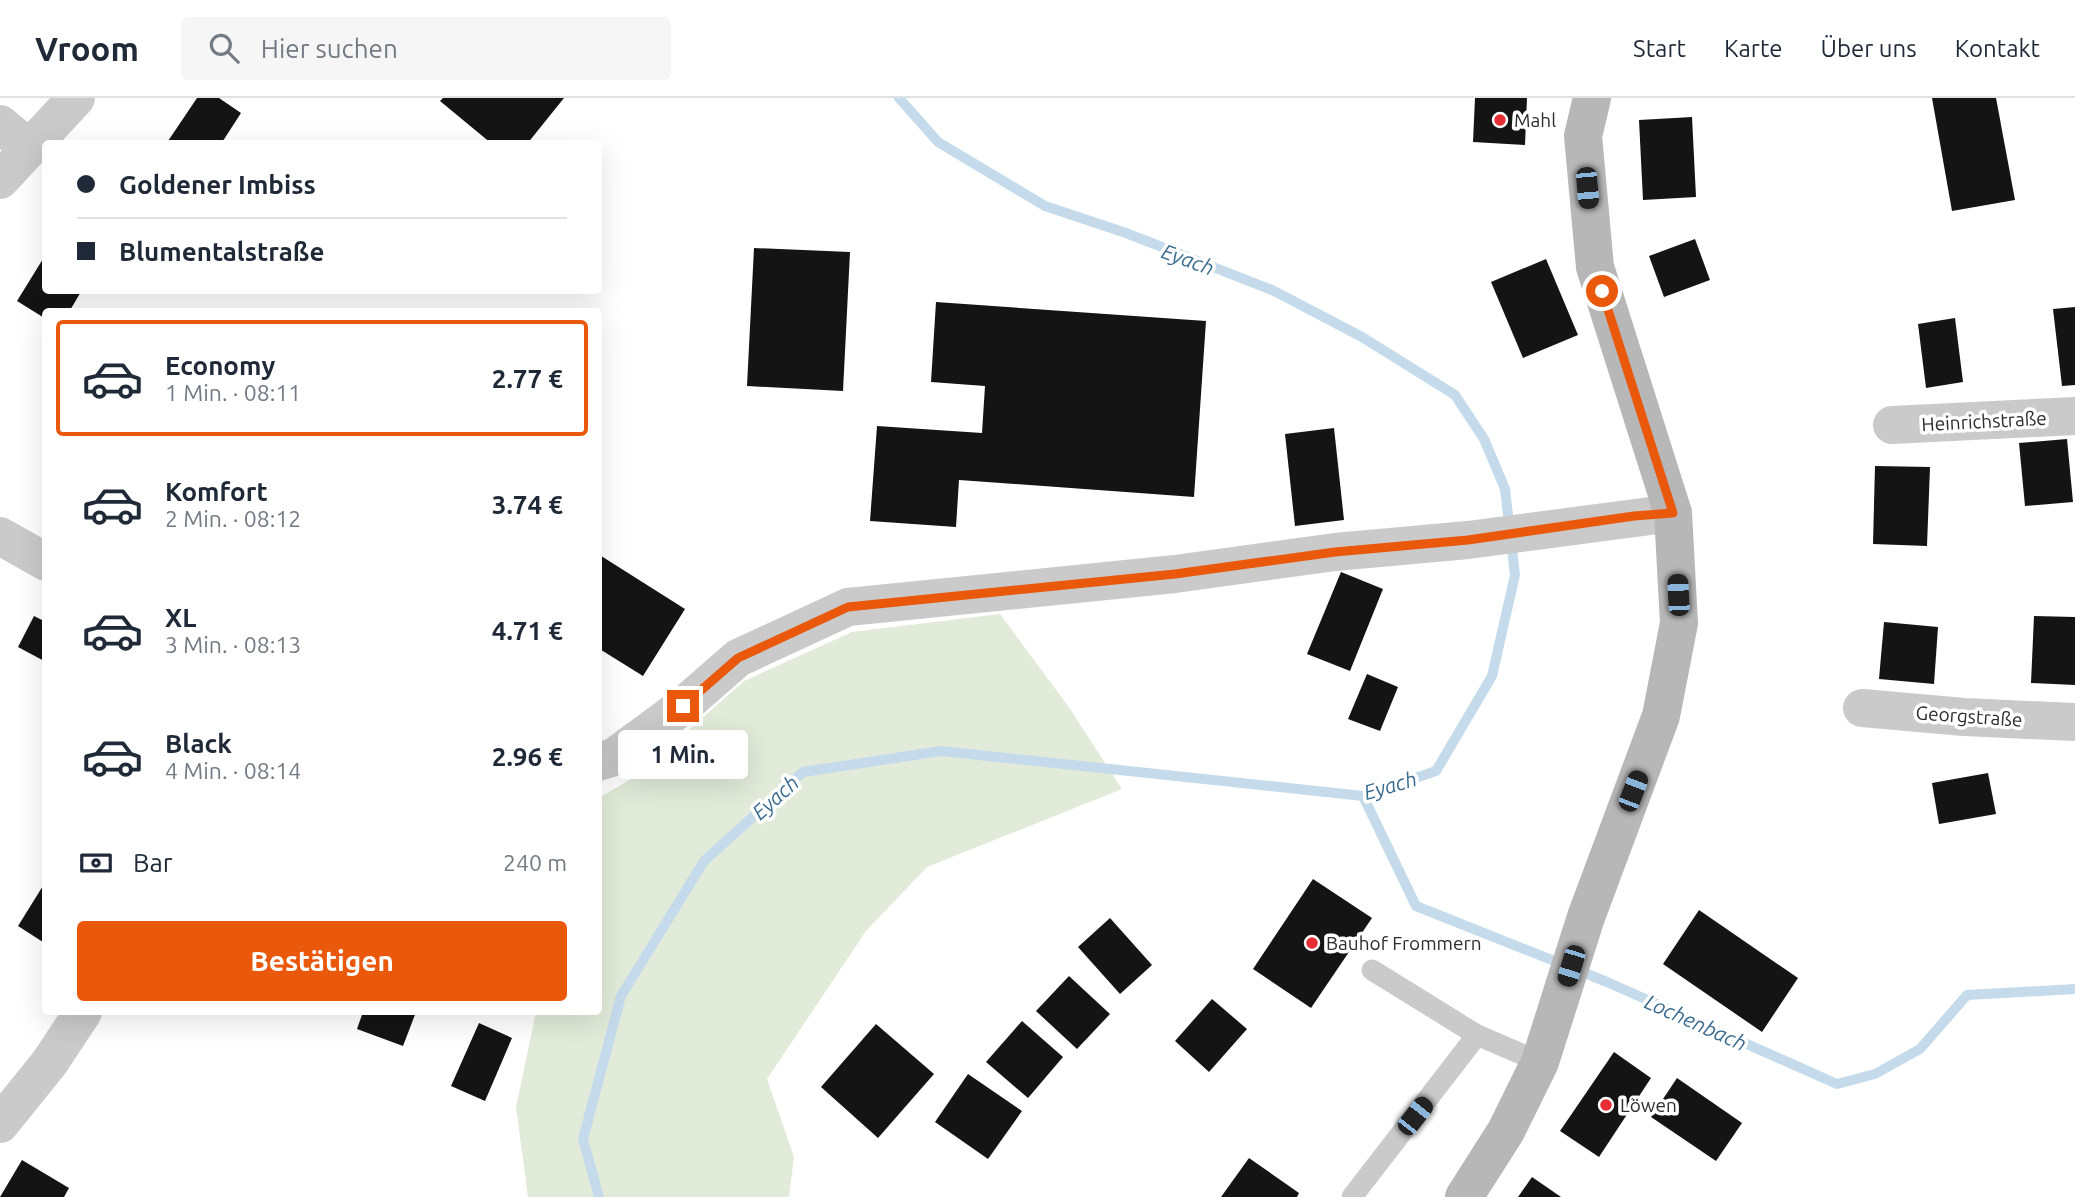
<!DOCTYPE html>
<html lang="de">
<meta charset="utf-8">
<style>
body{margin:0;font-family:Ubuntu,sans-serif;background:#f6f6f7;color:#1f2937;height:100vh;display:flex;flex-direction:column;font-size:26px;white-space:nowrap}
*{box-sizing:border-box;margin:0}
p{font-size:23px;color:#747a83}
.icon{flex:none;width:38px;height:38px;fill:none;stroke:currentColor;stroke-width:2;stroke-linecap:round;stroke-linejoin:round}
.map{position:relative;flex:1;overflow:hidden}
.drawer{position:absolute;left:42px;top:210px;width:560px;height:707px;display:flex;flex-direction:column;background:#fff;border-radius:7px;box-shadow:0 7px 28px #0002}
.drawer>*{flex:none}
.banner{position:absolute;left:42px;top:42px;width:560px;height:154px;border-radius:7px;box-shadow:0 7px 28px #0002;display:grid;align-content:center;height:154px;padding:0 35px;background:#fff}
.end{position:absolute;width:32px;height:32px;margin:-16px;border:9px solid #ea580c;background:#fff;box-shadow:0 0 0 4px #fff}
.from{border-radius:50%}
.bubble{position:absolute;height:49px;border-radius:7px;background:#fff;box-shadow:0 7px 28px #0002;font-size:23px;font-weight:600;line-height:49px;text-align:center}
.car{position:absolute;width:21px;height:42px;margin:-21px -10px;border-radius:9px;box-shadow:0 0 5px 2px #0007;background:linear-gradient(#222 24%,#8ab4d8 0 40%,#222 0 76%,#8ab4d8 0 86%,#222 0)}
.banner b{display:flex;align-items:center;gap:24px;height:66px;font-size:26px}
.banner b+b{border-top:2px solid #e0e1e3}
.banner i{width:18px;height:18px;background:#1f2937}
ul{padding:12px 0 0;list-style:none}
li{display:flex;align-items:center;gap:21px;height:116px;margin:0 14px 10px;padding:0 21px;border:4px solid transparent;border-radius:7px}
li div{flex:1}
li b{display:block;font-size:26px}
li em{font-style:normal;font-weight:600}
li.current{border-color:#ea580c}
li>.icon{width:63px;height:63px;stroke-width:1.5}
.pay{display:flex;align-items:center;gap:18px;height:77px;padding:0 35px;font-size:26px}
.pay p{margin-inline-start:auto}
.cta{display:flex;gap:14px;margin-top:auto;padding:14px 35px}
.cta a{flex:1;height:80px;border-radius:7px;background:#ea580c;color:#fff;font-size:28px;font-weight:600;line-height:80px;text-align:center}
header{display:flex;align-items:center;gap:42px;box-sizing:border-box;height:98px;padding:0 35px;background:#fff;border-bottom:2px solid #e0e1e3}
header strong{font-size:33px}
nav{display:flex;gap:38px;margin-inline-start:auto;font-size:24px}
.search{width:490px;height:63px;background:#f6f6f7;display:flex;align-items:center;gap:18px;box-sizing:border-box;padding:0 24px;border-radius:7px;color:#747a83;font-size:26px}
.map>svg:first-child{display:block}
</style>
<header>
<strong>Vroom</strong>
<div class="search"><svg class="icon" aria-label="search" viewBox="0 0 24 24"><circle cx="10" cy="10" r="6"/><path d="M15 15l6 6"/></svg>Hier suchen</div>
<nav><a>Start</a><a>Karte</a><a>Über uns</a><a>Kontakt</a></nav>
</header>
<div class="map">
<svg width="2075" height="1099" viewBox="0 0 2075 1099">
<rect width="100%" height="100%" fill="#fff"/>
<path fill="#e2ebda" d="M1000 516 1068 608 1122 691 927 769 866 833 767 981 794 1059 789 1099H528L516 1009 536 914H598L599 700 636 678 744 583 852 534Z"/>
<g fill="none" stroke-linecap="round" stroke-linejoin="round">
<g stroke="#c5dbeb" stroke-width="10">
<path d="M1363 698 1416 808 1607 884 1837 986 1875 976 1920 951 1967 897 2075 891"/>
<path d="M599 1099 583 1041 621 898 704 763 803 674 941 653 1363 698 1436 673 1492 578 1515 477 1505 391 1484 341 1455 297 1362 239 1272 192 1126 135 1045 108 938 44 899 0"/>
</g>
</g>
<g fill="#141414">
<path d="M197 0H219L241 15 221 46H166Z"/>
<path d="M443 0H564L527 46H492L440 3Z"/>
<path d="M1475 0H1527L1525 47 1473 44Z"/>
<path d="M1932 0H1996L2015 102 1952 113Z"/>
<path d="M1692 19 1696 99 1643 102 1639 22Z"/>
<path d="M1695 141 1710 182 1664 199 1649 158Z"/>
<path d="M754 150 850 154 843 293 747 288Z"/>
<path d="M46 156V192H82L69 214H46V221L17 203Z"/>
<path d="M1546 161 1578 237 1523 260 1491 184Z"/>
<path d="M936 204 1206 223 1194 399 959 382 956 429 870 423 877 328 982 335 985 288 931 284Z"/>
<path d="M2075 209V287L2062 288 2053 211Z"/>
<path d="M1955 220 1963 284 1926 290 1918 226Z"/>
<path d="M1334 330 1344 422 1295 428 1285 336Z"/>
<path d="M2067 341 2073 404 2025 408 2019 345Z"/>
<path d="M1875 368 1930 369 1927 448 1873 446Z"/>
<path d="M598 456 685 511 643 578 598 550Z"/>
<path d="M1341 474 1383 491 1350 573 1307 556Z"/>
<path d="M34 518 46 524V564L18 549Z"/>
<path d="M2034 518 2075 519V587L2031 585Z"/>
<path d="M1884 524 1938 529 1934 586 1879 581Z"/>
<path d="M1367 576 1398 589 1380 633 1348 621Z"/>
<path d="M1988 675 1996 716 1939 726 1932 685Z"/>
<path d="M1313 781 1372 820 1311 910 1253 871Z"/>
<path d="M46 783V846L18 828Z"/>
<path d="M1699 812 1798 880 1762 934 1663 866Z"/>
<path d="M1110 820 1152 867 1120 896 1078 849Z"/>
<path d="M1069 878 1110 916 1077 951 1036 913Z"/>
<path d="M1212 901 1247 931 1209 974 1175 943Z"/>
<path d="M363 914H416L403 948 357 931Z"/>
<path d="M1022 923 1063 959 1028 1000 986 964Z"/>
<path d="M479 925 512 940 485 1003 451 988Z"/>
<path d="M876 926 934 976 878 1040 821 989Z"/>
<path d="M1614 954 1651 980 1599 1059 1560 1033Z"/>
<path d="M968 976 1022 1013 988 1061 935 1024Z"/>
<path d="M1677 980 1742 1025 1716 1063 1651 1019Z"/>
<path d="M1249 1060 1299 1095 1297 1099H1221Z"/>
<path d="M22 1062 69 1090 64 1099H0Z"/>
<path d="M1532 1079 1561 1099H1518Z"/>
</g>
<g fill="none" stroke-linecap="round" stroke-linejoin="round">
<g stroke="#cacaca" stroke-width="21">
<path d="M1372 872 1477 937 1540 964"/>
<path d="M1352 1099 1477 937"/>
</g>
<g stroke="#cacaca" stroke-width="38">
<path d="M0 26 29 50"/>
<path d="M0 82 76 0"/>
<path d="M1892 327 2075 318"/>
<path d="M0 438 46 464"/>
<path d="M1862 610 1964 619 2075 624"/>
<path d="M598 664 614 659 683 608 738 560 848 509 1175 476 1335 454 1468 442 1673 415"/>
<path d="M0 1026 50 964 83 914"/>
</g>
<path stroke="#b7b7b7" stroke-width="38" d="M1464 1099 1506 1033 1540 964 1586 819 1661 618 1679 525 1673 415 1595 169 1583 38 1592 0"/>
</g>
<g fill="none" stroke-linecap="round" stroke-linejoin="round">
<path stroke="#ea580c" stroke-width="9" d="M683 608 738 560 848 509 1175 476 1335 454 1468 442 1634 418 1673 415 1602 193"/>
</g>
<g fill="#e62c35" stroke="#fff" stroke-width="2.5">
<circle cx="1500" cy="22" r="7"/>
<circle cx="1312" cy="845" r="7"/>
<circle cx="1606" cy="1007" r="7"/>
</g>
<g text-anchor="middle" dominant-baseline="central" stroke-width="7" stroke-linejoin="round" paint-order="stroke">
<g font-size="19" fill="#2d2d2d" stroke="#fff" text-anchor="start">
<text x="1514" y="22">Mahl</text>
<text x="1326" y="845">Bauhof Frommern</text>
<text x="1620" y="1007">Löwen</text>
</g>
<g font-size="19" fill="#2d2d2d" stroke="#fff">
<text transform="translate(1984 323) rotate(-3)">Heinrichstraße</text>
<text transform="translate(1969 618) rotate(4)">Georgstraße</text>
</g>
<g font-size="21" font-style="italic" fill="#3a6c8f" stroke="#fff">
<text transform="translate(1188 161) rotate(20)">Eyach</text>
<text transform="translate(1390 687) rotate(-16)">Eyach</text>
<text transform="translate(775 699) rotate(-42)">Eyach</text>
<text transform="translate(1696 924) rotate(24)">Lochenbach</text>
</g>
</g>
</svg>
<i class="end from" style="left:1602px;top:193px"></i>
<i class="end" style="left:683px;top:608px"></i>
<div class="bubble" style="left:618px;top:632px;width:130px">1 Min.</div>
<i class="car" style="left:1587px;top:90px;rotate:175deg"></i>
<i class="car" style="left:1678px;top:497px;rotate:357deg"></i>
<i class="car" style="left:1633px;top:693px;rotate:21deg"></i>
<i class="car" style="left:1571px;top:868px;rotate:197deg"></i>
<i class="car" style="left:1415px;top:1018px;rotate:38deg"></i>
<div class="banner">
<b><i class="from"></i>Goldener Imbiss</b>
<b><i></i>Blumentalstraße</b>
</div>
<section class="drawer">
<ul>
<li class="current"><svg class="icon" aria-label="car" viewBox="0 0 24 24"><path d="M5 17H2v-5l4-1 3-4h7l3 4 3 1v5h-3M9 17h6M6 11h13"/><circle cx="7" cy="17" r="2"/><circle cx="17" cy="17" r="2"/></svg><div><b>Economy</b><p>1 Min. · 08:11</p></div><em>2.77 €</em></li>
<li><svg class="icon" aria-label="car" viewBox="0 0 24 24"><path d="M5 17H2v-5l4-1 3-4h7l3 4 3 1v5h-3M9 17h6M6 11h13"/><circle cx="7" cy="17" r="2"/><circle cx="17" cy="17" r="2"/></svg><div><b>Komfort</b><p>2 Min. · 08:12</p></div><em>3.74 €</em></li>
<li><svg class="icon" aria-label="car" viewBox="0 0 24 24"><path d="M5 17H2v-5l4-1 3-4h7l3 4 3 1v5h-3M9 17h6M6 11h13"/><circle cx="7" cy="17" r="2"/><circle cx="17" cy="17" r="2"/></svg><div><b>XL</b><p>3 Min. · 08:13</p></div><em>4.71 €</em></li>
<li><svg class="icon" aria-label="car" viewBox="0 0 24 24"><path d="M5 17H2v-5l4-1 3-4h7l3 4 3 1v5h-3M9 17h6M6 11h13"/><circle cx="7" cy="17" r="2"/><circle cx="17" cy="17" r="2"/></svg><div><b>Black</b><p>4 Min. · 08:14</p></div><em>2.96 €</em></li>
</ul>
<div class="pay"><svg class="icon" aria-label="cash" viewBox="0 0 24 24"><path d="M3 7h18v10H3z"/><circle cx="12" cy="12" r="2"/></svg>Bar<p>240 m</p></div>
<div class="cta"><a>Bestätigen</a></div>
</section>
</div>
